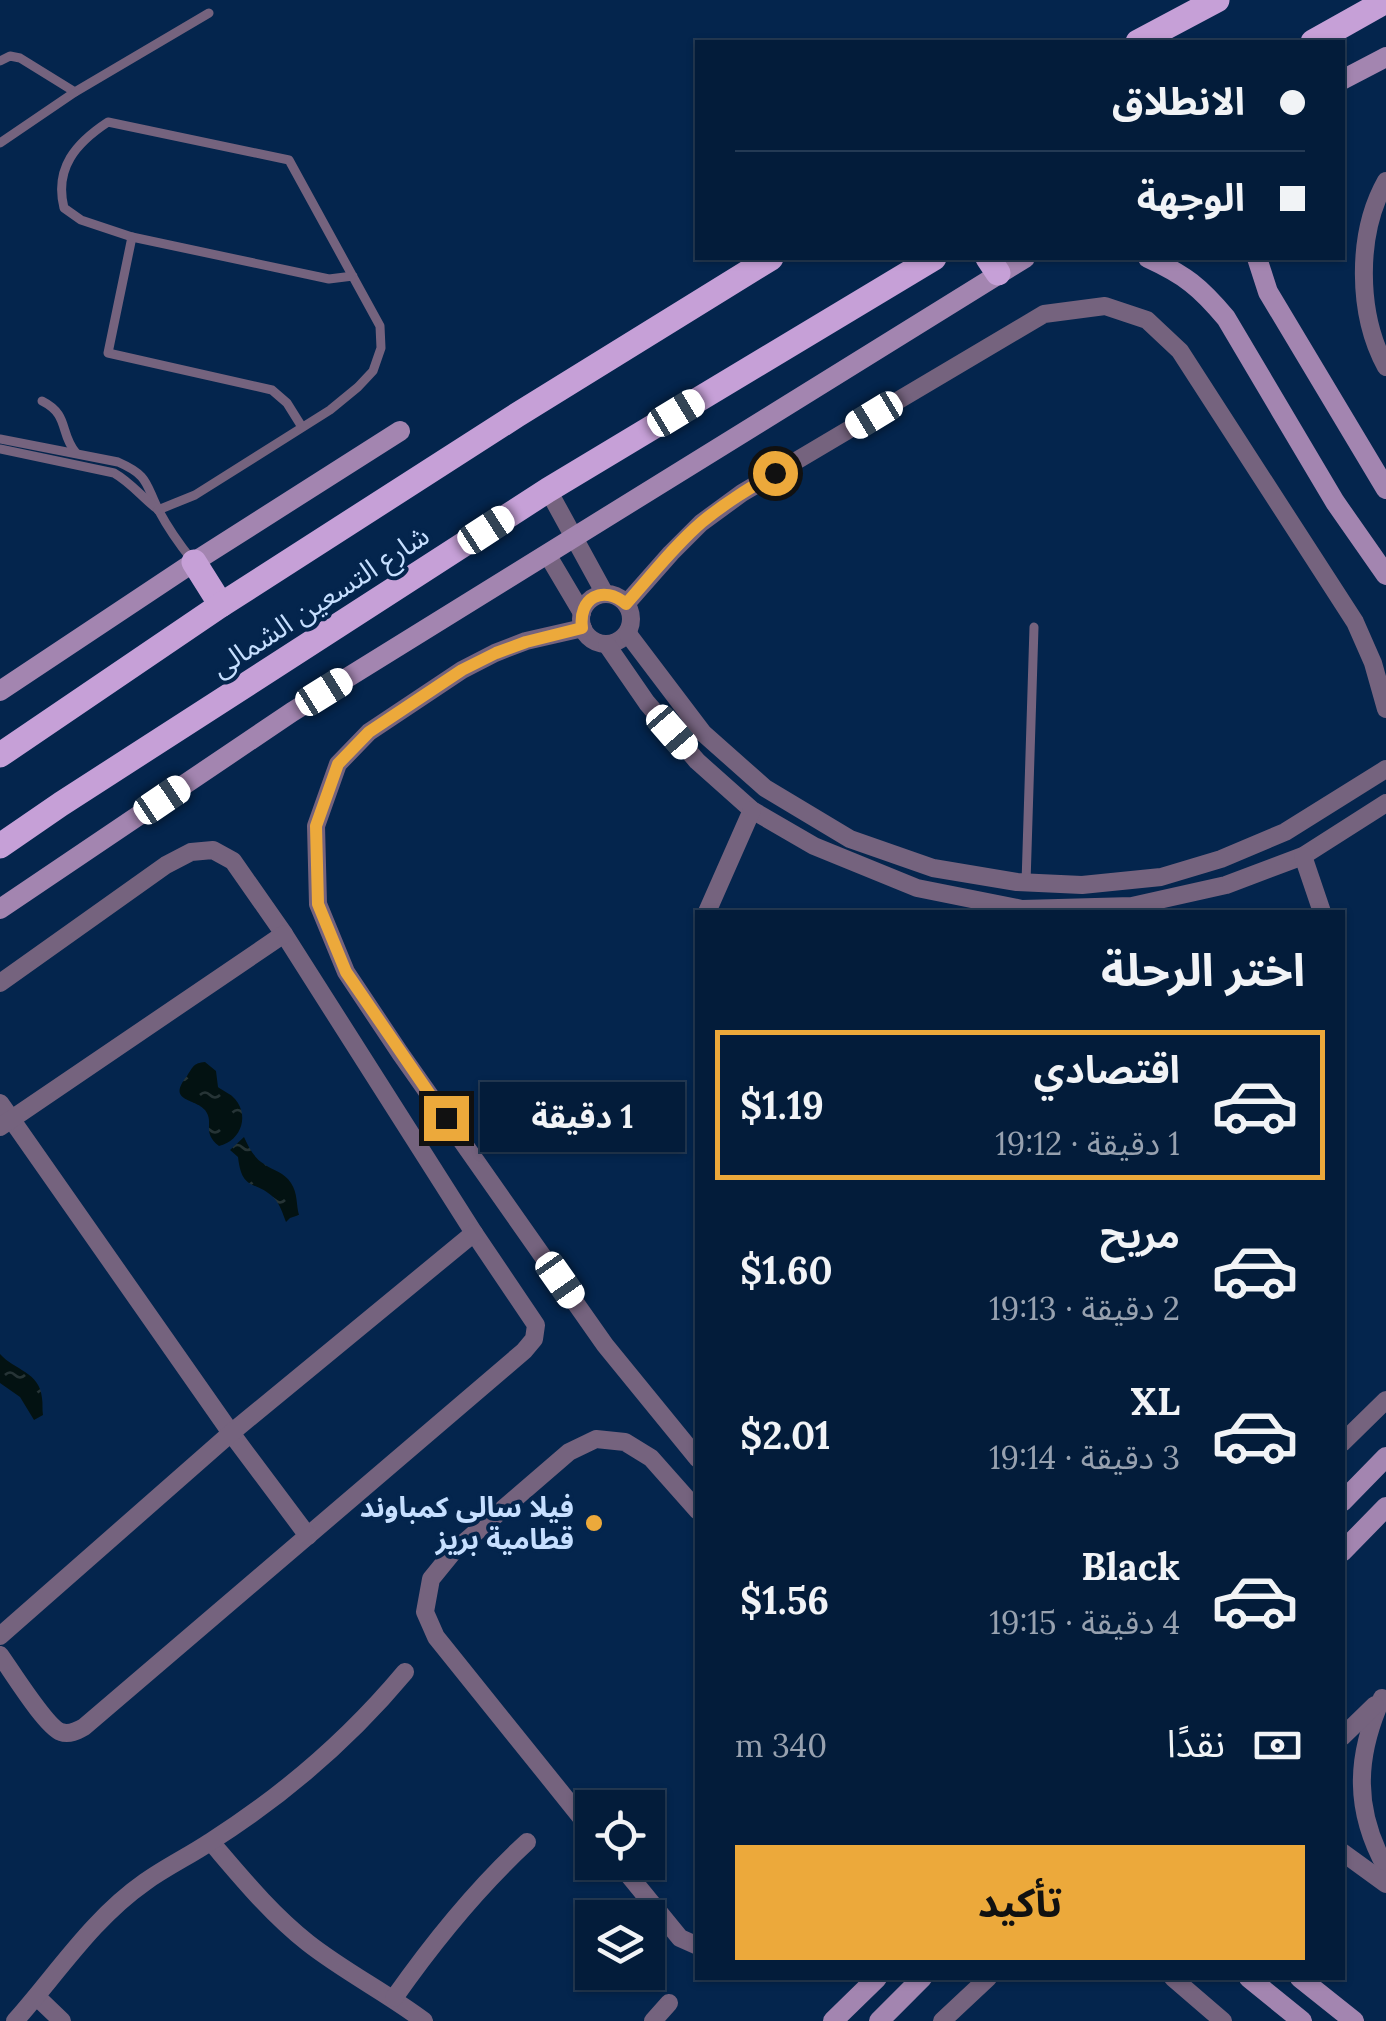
<!DOCTYPE html>
<html lang="ar">
<meta charset="utf-8">
<style>
body{margin:0;font-family:Lora,"Noto Sans Arabic",serif;background:#0d2542;color:#f1f3f6;direction:rtl;height:100vh;display:flex;flex-direction:column;font-size:38px;white-space:nowrap}
*{box-sizing:border-box;margin:0}
p{font-size:32px;color:#97a1af}
.icon{flex:none;width:55px;height:55px;fill:none;stroke:currentColor;stroke-width:2;stroke-linecap:round;stroke-linejoin:round}
.map{position:relative;flex:1;overflow:hidden;direction:ltr}
.side{position:absolute;left:695px;top:910px;width:650px;height:1070px;display:flex;flex-direction:column;background:#031c3a;border-radius:0px;box-shadow:0 2px 8px #0004,0 0 0 2px #243a54;direction:rtl}
.side>*{flex:none}
.guide{position:absolute;left:695px;top:40px;width:650px;height:220px;border-radius:0px;box-shadow:0 2px 8px #0004,0 0 0 2px #243a54;direction:rtl;display:grid;align-content:center;height:220px;padding:0 40px;background:#031c3a}
.fabs{position:absolute;left:575px;top:1790px;display:grid;gap:20px}
.fabs a{display:grid;place-items:center;width:90px;height:90px;border-radius:0px;background:#031c3a;box-shadow:0 2px 8px #0004,0 0 0 2px #243a54;font-size:50px}
.end{position:absolute;width:45px;height:45px;margin:-22px;border:12px solid #eca93b;background:#111;box-shadow:0 0 0 5px #111}
.from{border-radius:50%}
.bubble{position:absolute;height:70px;border-radius:0px;background:#031c3a;box-shadow:0 2px 8px #0004,0 0 0 2px #243a54;font-size:32px;font-weight:700;line-height:70px;text-align:center;direction:rtl}
.car{position:absolute;width:30px;height:60px;margin:-30px -15px;border-radius:12px;box-shadow:0 0 8px 2px #0007;background:linear-gradient(#fff 24%,#345 0 40%,#fff 0 76%,#345 0 86%,#fff 0)}
.guide b{display:flex;align-items:center;gap:35px;height:95px;font-size:38px}
.guide b+b{border-top:2px solid #243a54}
.guide i{width:25px;height:25px;background:#f1f3f6}
ul{padding:0;list-style:none}
li{display:flex;align-items:center;gap:30px;height:150px;margin:0 20px 15px;padding:0 20px;border:5px solid transparent;border-radius:0px}
li div{flex:1}
li b{display:block;font-size:38px}
li em{font-style:normal;font-weight:700}
li.current{border-color:#eca93b}
li>.icon{width:90px;height:90px;stroke-width:1.5}
h2{padding:0 40px;font-size:45px;line-height:120px}
.pay{display:flex;align-items:center;gap:25px;height:110px;padding:0 40px;font-size:38px}
.pay p{margin-inline-start:auto}
.button{display:flex;gap:20px;margin-top:auto;padding:20px 40px}
.button a{flex:1;height:115px;border-radius:0px;background:#eca93b;color:#111;font-size:40px;font-weight:700;line-height:115px;text-align:center}
.map>svg:first-child{display:block}
</style>
<div class="map">
<svg width="1386" height="2021" viewBox="0 0 1386 2021">
<defs>
<pattern id="water-ripples" width="26" height="14" patternUnits="userSpaceOnUse" patternTransform="scale(2.5)"><rect width="26" height="14" fill="#031212"/><path d="M2 4q2-2 4 0t4 0M15 11q2-2 4 0t4 0" fill="none" stroke="#263436"/></pattern>
</defs>
<rect width="100%" height="100%" fill="#04254d"/>
<g fill="url(#water-ripples)">
<path d="M205 1062 216 1071 218 1087C219 1088 231 1095 232 1096 251 1113 242 1141 219 1146 201 1132 215 1123 205 1110 195 1098 166 1102 187 1076 193 1067 193 1063 205 1062Z"/>
<path d="M244 1137C249 1148 254 1158 264 1164 274 1171 284 1172 291 1183 298 1194 296 1204 299 1215L290 1218 286 1222C283 1214 280 1205 275 1199 256 1179 242 1193 238 1157L230 1150Z"/>
<path d="M0 1354C14 1370 40 1372 42 1398 43 1404 42 1409 43 1415L34 1420 20 1397 0 1383Z"/>
</g>
<g fill="none" stroke-linecap="round" stroke-linejoin="round">
<g stroke="#75637e" stroke-width="9">
<path d="M0 61 10 56 20 58 75 92"/>
<path d="M0 143 75 92 209 13"/>
<path d="M132 237 108 353 272 390 287 403 302 427"/>
<path d="M42 401C70 415 59 433 76 453"/>
<path d="M0 439 118 462C150 476 145 484 159 511 168 528 180 545 192 560"/>
<path d="M0 449 114 473C130 482 141 496 156 508"/>
<path d="M158 510 195 495 330 410 358 387 373 371 381 348 380 326 289 160 108 122C76 143 54 168 64 208L81 220 132 237 329 279 353 276"/>
<path d="M1026 883 1034 627"/>
</g>
<g stroke="#75637e" stroke-width="18">
<path d="M1386 181C1356 234 1357 314 1386 367"/>
<path d="M548 490 605 594"/>
<path d="M547 554 582 613"/>
<circle cx="606" cy="619" r="25"/>
<path d="M626 604 671 553 701 523 742 493 1044 314 1105 306 1147 320 1180 351 1355 622 1373 663 1386 709"/>
<path d="M583 628 526 641 495 653 462 670 369 732 338 764 316 826 318 904 346 972 400 1053 605 1345 698 1459"/>
<path d="M628 634 703 733 765 788 850 839 933 868 1017 882 1082 885 1161 877 1221 859 1285 832 1386 769"/>
<path d="M607 645 647 703 697 761 752 810 814 846 917 888 1022 909 1132 906 1226 885 1303 856 1386 803"/>
<path d="M1303 856 1322 912"/>
<path d="M707 912 752 810"/>
<path d="M0 983 166 865 191 852 213 850 233 861 284 934 474 1233 536 1325 534 1339 524 1351 84 1727C77 1731 69 1735 61 1732 46 1727 11 1670 0 1655"/>
<path d="M0 1103 231 1433 308 1536"/>
<path d="M0 1127 284 934"/>
<path d="M1342 1443 1386 1400"/>
<path d="M0 1636 231 1433 474 1233"/>
<path d="M1382 1698C1355 1758 1354 1810 1386 1868"/>
<path d="M1342 1737 1375 1705"/>
<path d="M592 1831 436 1637 425 1612 431 1579 453 1552 569 1452 596 1439 625 1442 651 1458 698 1511"/>
<path d="M211 1842C241 1877 271 1914 308 1943 345 1972 387 1993 424 2021"/>
<path d="M1342 1852 1386 1884"/>
<path d="M618 1862 680 1938 698 1946"/>
<path d="M1173 1978 1223 2021"/>
<path d="M37 1997 62 2021"/>
<path d="M394 1998C434 1941 476 1889 527 1842"/>
<path d="M15 2021C57 1974 92 1919 145 1882 166 1867 189 1856 210 1842 284 1795 349 1739 405 1672"/>
<path d="M653 2021 669 2003"/>
<path d="M942 2021 988 1978"/>
</g>
<g stroke="#a385b0" stroke-width="20">
<path d="M1342 80 1386 57"/>
<path d="M1148 258C1185 275 1200 287 1226 318L1335 502 1386 575"/>
<path d="M1257 258 1268 292 1386 489"/>
<path d="M0 691 194 562 400 431"/>
<path d="M0 909 292 712 1025 258"/>
<path d="M1342 1502 1386 1457"/>
<path d="M1342 1552 1386 1507"/>
<path d="M1249 1978 1302 2021"/>
<path d="M1300 1978 1354 2021"/>
<path d="M833 2021 877 1978"/>
<path d="M879 2021 922 1978"/>
</g>
<g stroke="#c6a0d7" stroke-width="25">
<path d="M1138 42 1217 0"/>
<path d="M1313 42 1386 1"/>
<path d="M988 258 998 273"/>
<path d="M194 562 221 605"/>
<path d="M0 755 221 605 517 415 771 258"/>
<path d="M0 846 61 804 548 490 934 258"/>
</g>
</g>
<g fill="none" stroke-linecap="round" stroke-linejoin="round">
<path stroke="#eca93b" stroke-width="12" d="M446 1118 346 972 318 904 316 826 338 764 369 732 462 670 496 653 526 642 582 628C578 598 603 584 626 604 651 576 674 546 702 522 725 503 750 488 775 473"/>
</g>
<circle fill="#eca93b" stroke="#04254d" stroke-width="4" cx="594" cy="1523" r="10"/>
<g text-anchor="middle" dominant-baseline="central" stroke-width="8" stroke-linejoin="round" paint-order="stroke">
<g font-size="28" fill="#c6dfff" stroke="#04254d">
<text transform="translate(320 601) rotate(-33)">شارع التسعين الشمالى</text>
</g>
<g font-size="28" font-weight="bold" fill="#c6dfff" stroke="#04254d" text-anchor="end">
<text x="574" y="1507">فيلا سالى كمباوند<tspan x="574" dy="32">قطامية بريز</tspan></text>
</g>
</g>
</svg>
<div class="fabs">
<a><svg class="icon" aria-label="locate" viewBox="0 0 24 24"><circle cx="12" cy="12" r="6"/><path d="M12 2v4M12 18v4M2 12h4M18 12h4"/></svg></a>
<a><svg class="icon" aria-label="layers" viewBox="0 0 24 24"><path d="M12 4l9 5-9 5-9-5zM3 14l9 5 9-5"/></svg></a>
</div>
<i class="end from" style="left:775px;top:473px"></i>
<i class="end" style="left:446px;top:1118px"></i>
<div class="bubble" style="left:480px;top:1082px;width:205px">1 دقيقة</div>
<i class="car" style="left:676px;top:413px;rotate:59deg"></i>
<i class="car" style="left:874px;top:415px;rotate:239deg"></i>
<i class="car" style="left:486px;top:530px;rotate:57deg"></i>
<i class="car" style="left:324px;top:692px;rotate:58deg"></i>
<i class="car" style="left:672px;top:732px;rotate:139deg"></i>
<i class="car" style="left:162px;top:800px;rotate:56deg"></i>
<i class="car" style="left:560px;top:1280px;rotate:145deg"></i>
<div class="guide">
<b><i class="from"></i>الانطلاق</b>
<b><i></i>الوجهة</b>
</div>
<section class="side">
<h2>اختر الرحلة</h2>
<ul>
<li class="current"><svg class="icon" aria-label="car" viewBox="0 0 24 24"><path d="M5 17H2v-5l4-1 3-4h7l3 4 3 1v5h-3M9 17h6M6 11h13"/><circle cx="7" cy="17" r="2"/><circle cx="17" cy="17" r="2"/></svg><div><b>اقتصادي</b><p>1 دقيقة · 19:12</p></div><em>$1.19</em></li>
<li><svg class="icon" aria-label="car" viewBox="0 0 24 24"><path d="M5 17H2v-5l4-1 3-4h7l3 4 3 1v5h-3M9 17h6M6 11h13"/><circle cx="7" cy="17" r="2"/><circle cx="17" cy="17" r="2"/></svg><div><b>مريح</b><p>2 دقيقة · 19:13</p></div><em>$1.60</em></li>
<li><svg class="icon" aria-label="car" viewBox="0 0 24 24"><path d="M5 17H2v-5l4-1 3-4h7l3 4 3 1v5h-3M9 17h6M6 11h13"/><circle cx="7" cy="17" r="2"/><circle cx="17" cy="17" r="2"/></svg><div><b>XL</b><p>3 دقيقة · 19:14</p></div><em>$2.01</em></li>
<li><svg class="icon" aria-label="car" viewBox="0 0 24 24"><path d="M5 17H2v-5l4-1 3-4h7l3 4 3 1v5h-3M9 17h6M6 11h13"/><circle cx="7" cy="17" r="2"/><circle cx="17" cy="17" r="2"/></svg><div><b>Black</b><p>4 دقيقة · 19:15</p></div><em>$1.56</em></li>
</ul>
<div class="pay"><svg class="icon" aria-label="cash" viewBox="0 0 24 24"><path d="M3 7h18v10H3z"/><circle cx="12" cy="12" r="2"/></svg>نقدًا<p>340 m</p></div>
<div class="button"><a>تأكيد</a></div>
</section>
</div>
